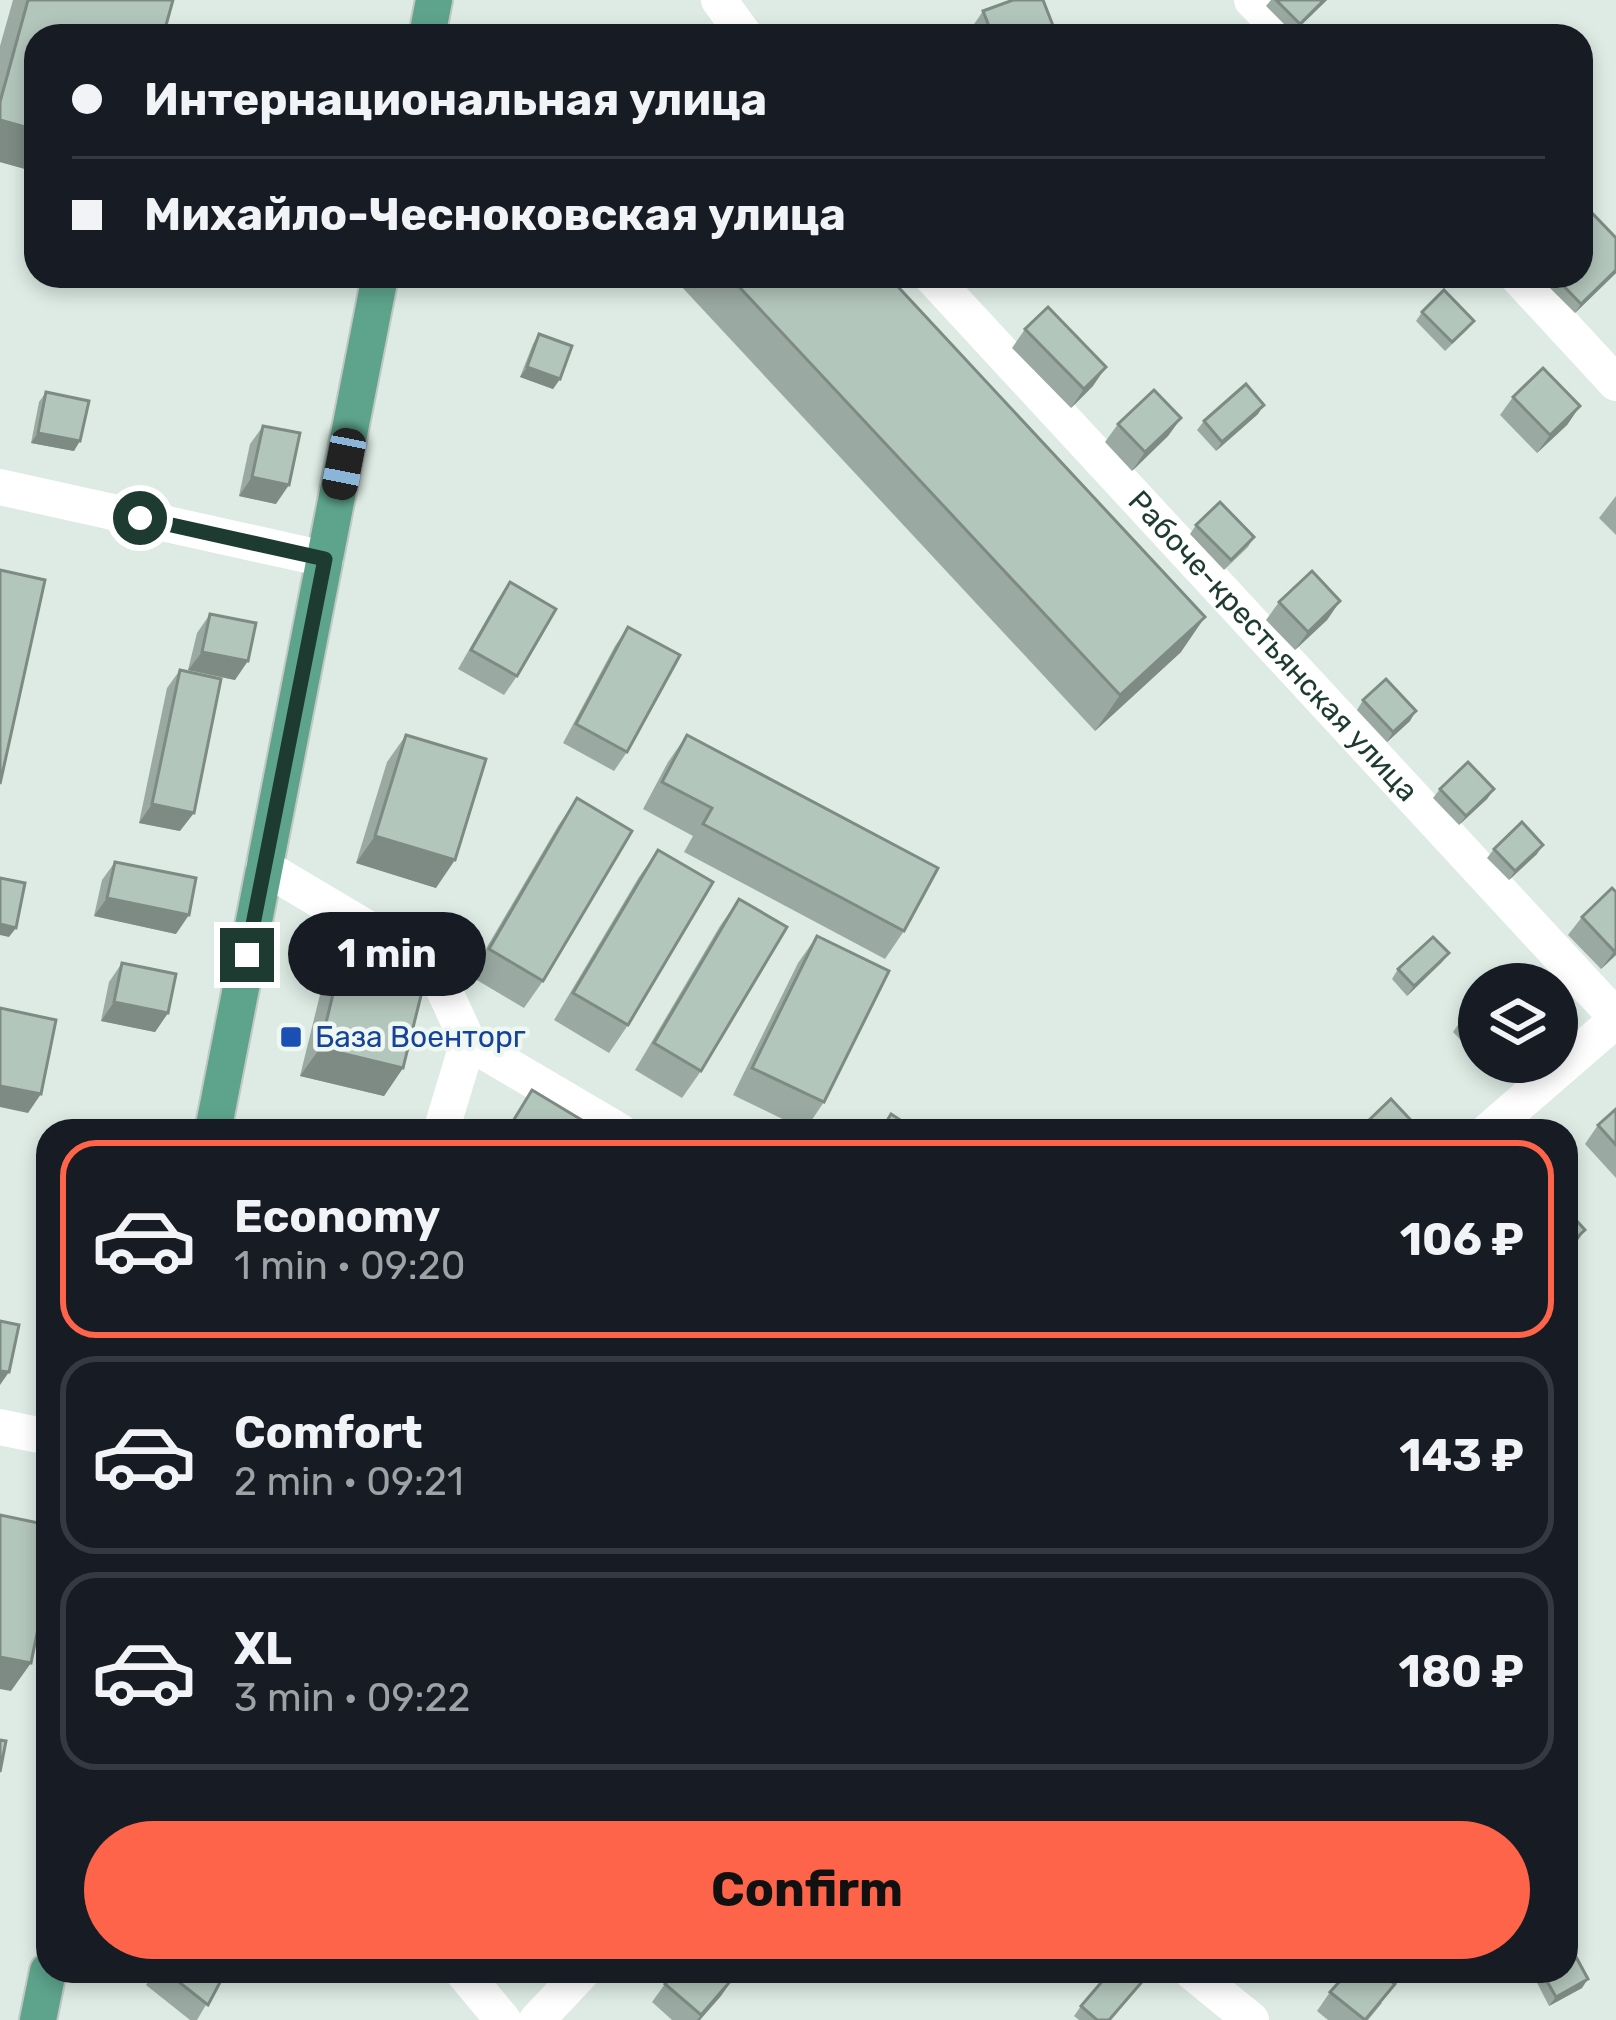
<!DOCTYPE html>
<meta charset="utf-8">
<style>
body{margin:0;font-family:Rubik,sans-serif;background:#242831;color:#f1f3f6;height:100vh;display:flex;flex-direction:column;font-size:45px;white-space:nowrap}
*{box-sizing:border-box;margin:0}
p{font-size:39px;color:#9ea1a6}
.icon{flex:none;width:66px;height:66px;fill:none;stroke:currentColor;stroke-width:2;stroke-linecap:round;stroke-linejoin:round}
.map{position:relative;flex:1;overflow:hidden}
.drawer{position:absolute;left:36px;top:1119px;width:1542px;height:864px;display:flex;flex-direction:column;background:#171b24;border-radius:36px;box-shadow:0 6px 18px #0003}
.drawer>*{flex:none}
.top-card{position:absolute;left:24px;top:24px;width:1569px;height:264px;border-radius:36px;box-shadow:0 6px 18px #0003;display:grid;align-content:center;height:264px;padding:0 48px;background:#171b24}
.tools{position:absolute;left:1458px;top:963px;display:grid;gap:24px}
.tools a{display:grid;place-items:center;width:120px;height:120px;border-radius:50%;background:#171b24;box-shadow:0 6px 18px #0003;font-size:60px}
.end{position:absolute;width:54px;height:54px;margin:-27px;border:15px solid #1e3b31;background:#fff;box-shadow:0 0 0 6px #fff}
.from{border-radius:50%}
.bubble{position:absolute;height:84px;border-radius:42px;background:#171b24;box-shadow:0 6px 18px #0003;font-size:39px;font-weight:700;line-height:84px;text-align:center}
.car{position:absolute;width:36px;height:72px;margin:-36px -18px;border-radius:15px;box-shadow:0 0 9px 3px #0007;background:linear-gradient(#222 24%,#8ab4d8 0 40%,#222 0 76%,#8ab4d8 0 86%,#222 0)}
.top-card b{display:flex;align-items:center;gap:42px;height:114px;font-size:45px}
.top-card b+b{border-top:3px solid #363941}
.top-card i{width:30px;height:30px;background:#f1f3f6}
ul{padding:21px 0 0;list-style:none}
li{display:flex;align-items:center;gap:36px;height:198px;margin:0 24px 18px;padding:0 24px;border:6px solid #363941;border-radius:36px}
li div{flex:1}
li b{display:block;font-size:45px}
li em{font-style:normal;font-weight:700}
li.current{border-color:#fe6449}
li>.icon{width:108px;height:108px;stroke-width:1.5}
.button{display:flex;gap:24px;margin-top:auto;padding:24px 48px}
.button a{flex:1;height:138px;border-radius:72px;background:#fe6449;color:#111;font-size:48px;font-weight:700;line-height:138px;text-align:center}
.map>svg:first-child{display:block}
</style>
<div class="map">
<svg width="1616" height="2020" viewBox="0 0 1616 2020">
<rect width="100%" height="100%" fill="#ddebe4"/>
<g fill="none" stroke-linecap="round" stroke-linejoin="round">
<g stroke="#c0c8c5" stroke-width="40">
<g id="major">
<path d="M427 36 434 0"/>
<path d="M213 1131 380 276"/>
<path d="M38 2020 48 1971"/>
</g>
</g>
<g stroke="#fff" stroke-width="36">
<path d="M719 0 745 36"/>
<path d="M1252 0 1287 36"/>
<path id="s1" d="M931 276 1616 1017"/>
<path d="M1517 276 1616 383"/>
<path d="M0 487 325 559"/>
<path d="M264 867 434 968 468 1042 619 1131"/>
<path d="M441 1131 468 1042"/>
<path d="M1488 1131 1616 1020"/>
<path d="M0 1427 48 1437"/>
<path d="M462 1971 503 2020"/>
<path d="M1191 1971 1251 2020"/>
<path d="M537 2020 583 1971"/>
</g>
<use href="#major" stroke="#5ea48c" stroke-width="36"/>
</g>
<g fill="#9aaaa2">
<path d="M13 0H173L36 36V172L0 162V46Z"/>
<path d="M1271 0H1327L1293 33 1266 6Z"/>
<path d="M983 11 1057 36H966Z"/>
<path d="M1616 238V273L1575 313 1538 276H1581Z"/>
<path d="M686 276H888L1181 652 1095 731 680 285Z"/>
<path d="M1422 312 1474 321 1467 330 1445 351 1416 321Z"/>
<path d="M1025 329 1093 386 1071 408 1012 348Z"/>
<path d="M539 334 560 379 553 389 520 377 533 344Z"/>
<path d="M46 392 74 451 31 443 39 402Z"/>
<path d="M1513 397 1580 406 1567 425 1537 453 1500 415Z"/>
<path d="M1258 414 1216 451 1197 430 1204 421Z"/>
<path d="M1181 418 1168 436 1132 471 1105 442 1118 424Z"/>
<path d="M263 426 276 504 239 496 250 444Z"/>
<path d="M1616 496V535L1599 518Z"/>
<path d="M1196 525 1254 537 1248 547 1224 570 1190 534Z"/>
<path d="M510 582 517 676 504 695 458 669 497 601Z"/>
<path d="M1340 601 1327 620 1295 650 1266 620 1279 602Z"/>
<path d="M210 614 235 680 188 670 197 633Z"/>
<path d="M628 627 627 752 614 771 563 743 615 646Z"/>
<path d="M180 670V831L139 823 167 688Z"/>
<path d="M1363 700 1410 721 1387 742 1357 710Z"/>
<path d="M406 735 436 888 356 863 387 762Z"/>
<path d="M687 735 904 931 885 959 684 852 693 836 643 809 668 762Z"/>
<path d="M1440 789H1494L1487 799 1459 825 1433 798Z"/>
<path d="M577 798 543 981 524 1008 470 976 558 826Z"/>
<path d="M1494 849 1537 854 1509 880 1487 858Z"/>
<path d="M658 850 628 1025 609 1053 554 1020 639 877Z"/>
<path d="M115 862 176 934 94 916 102 880Z"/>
<path d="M1616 892V955L1601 969 1568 935 1582 917Z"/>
<path d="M739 899 701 1071 682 1098 635 1070 720 926Z"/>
<path d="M350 923 403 1068 384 1096 300 1076 331 950Z"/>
<path d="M817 936 824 1102 805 1130 733 1095 798 963Z"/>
<path d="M1449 953 1442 962 1407 996 1392 979 1398 969Z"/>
<path d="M122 963 168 1013 155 1032 101 1021 109 982Z"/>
<path d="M1479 1001V1059L1453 1032 1466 1013Z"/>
<path d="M1616 1109V1178L1585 1144 1598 1125Z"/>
<path d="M1366 1123 1421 1131H1361Z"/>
<path d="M156 1971H226L197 2020H190L146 1985Z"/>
<path d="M1531 1971H1566L1582 1988 1549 2006Z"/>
<path d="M734 1977 700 2020H672L652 2002 665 1984Z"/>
<path d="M1141 1983 1111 2020H1079L1074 2016 1081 2006Z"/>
<path d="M1330 1992 1382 2003 1368 2020H1328L1317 2011Z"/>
</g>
<g fill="#7d8b84">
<path d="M1324 0H1327L1293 33 1300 24Z"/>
<path d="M0 120 36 130V172L0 162Z"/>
<path d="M1616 270V273L1575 313 1581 304Z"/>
<path d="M527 367 560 379 553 389 520 377Z"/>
<path d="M1106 367 1093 386 1071 408 1084 389Z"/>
<path d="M1264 405 1258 414 1216 451 1222 442Z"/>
<path d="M1580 406 1567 425 1537 453 1550 435Z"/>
<path d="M1181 418 1168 436 1132 471 1145 452Z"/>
<path d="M38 433 80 441 74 451 31 443Z"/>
<path d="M252 477 289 485 276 504 239 496Z"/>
<path d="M1340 601 1327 620 1295 650 1308 632Z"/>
<path d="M1205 617 1181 652 1095 731 1120 695Z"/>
<path d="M202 652 248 661 235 680 188 670Z"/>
<path d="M1416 711 1410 721 1387 742 1393 732Z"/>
<path d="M1494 789 1487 799 1459 825 1466 816Z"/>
<path d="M152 804 194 813 180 831 139 823Z"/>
<path d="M375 836 455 860 436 888 356 863Z"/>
<path d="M1543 845 1537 854 1509 880 1515 871Z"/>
<path d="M107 898 189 915 176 934 94 916Z"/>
<path d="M0 924 16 928 9 937 0 935Z"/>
<path d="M1616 949V955L1601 969Z"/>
<path d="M1449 953 1442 962 1407 996 1414 986Z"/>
<path d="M114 1002 168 1013 155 1032 101 1021Z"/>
<path d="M320 1048 403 1068 384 1096 300 1076Z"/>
<path d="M0 1086 41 1094 28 1113 0 1107Z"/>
<path d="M1585 1230 1572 1249 1566 1254V1247Z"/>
<path d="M0 1371 9 1372 0 1385Z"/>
<path d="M0 1657 31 1663 11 1691 0 1689Z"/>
<path d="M734 1977 721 1996 700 2020H697Z"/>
<path d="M1588 1979 1582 1988 1549 2006 1556 1997Z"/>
</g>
<g fill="#b3c6bc" stroke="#7d8b84" stroke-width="3">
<path d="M28 0H173L163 36H36V130L0 120V102Z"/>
<path d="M1013 0H1043L1057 36H993L983 11Z"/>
<path d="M1276 0H1324L1300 24Z"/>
<path d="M1593 214 1616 238V270L1581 304 1554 276H1581V225Z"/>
<path d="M729 276H888L1205 617 1120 695Z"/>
<path d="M1444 290 1474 321 1452 342 1422 312Z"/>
<path d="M1048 307 1106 367 1084 389 1025 329Z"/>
<path d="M539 334 572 346 560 379 527 367Z"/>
<path d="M1543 368 1580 406 1550 435 1513 397Z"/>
<path d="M1246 384 1264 405 1222 442 1204 421Z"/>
<path d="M1154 390 1181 418 1145 452 1118 424Z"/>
<path d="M46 392 89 401 80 441 38 433Z"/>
<path d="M263 426 300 433 289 485 252 477Z"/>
<path d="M1220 502 1254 537 1231 560 1196 525Z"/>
<path d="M0 570 45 580 0 784Z"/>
<path d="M1312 571 1340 601 1308 632 1279 602Z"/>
<path d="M510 582 556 609 517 676 471 650Z"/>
<path d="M210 614 256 623 248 661 202 652Z"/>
<path d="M628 627 680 655 627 752 576 724Z"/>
<path d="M180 670 221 679 194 813 152 804Z"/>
<path d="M1386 679 1416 711 1393 732 1363 700Z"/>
<path d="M406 735 486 759 455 860 375 836Z"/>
<path d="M687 735 938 868 904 931 703 824 712 808 662 782Z"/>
<path d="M1468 762 1494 789 1466 816 1440 789Z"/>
<path d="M577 798 632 831 543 981 489 949Z"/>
<path d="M1522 822 1543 845 1515 871 1494 849Z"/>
<path d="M658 850 713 882 628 1025 573 993Z"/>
<path d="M115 862 196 878 189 915 107 898Z"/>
<path d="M0 878 25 883 16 928 0 924Z"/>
<path d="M1612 888 1616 892V949L1614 951 1582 917Z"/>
<path d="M739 899 787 927 701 1071 654 1043Z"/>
<path d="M350 923 434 943 403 1068 320 1048Z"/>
<path d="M817 936 889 971 824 1102 752 1068Z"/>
<path d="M1433 937 1449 953 1414 986 1398 969Z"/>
<path d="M122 963 176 974 168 1013 114 1002Z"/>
<path d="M1479 1001V1026L1466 1013Z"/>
<path d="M0 1008 56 1020 41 1094 0 1086Z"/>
<path d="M532 1090 600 1131H507Z"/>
<path d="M1391 1099 1421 1131H1374L1366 1123Z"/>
<path d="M1616 1109V1145L1598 1125Z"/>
<path d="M891 1114 917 1131H881Z"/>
<path d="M1566 1209 1585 1230 1566 1247Z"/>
<path d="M0 1321 19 1325 9 1372 0 1371Z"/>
<path d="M0 1515 48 1525V1579L31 1663 0 1657Z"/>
<path d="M0 1740 6 1741 0 1772Z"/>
<path d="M1569 1944 1588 1979 1556 1997 1541 1971H1566V1946Z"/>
<path d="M165 1971H226L208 2005Z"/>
<path d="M676 1971H727L734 1977 701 2015 665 1984Z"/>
<path d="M1111 1971H1127L1141 1983 1109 2020H1097L1081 2006Z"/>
<path d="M1349 1971H1379L1395 1984 1365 2020 1330 1992Z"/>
</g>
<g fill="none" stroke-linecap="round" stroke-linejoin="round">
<path stroke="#1e3b31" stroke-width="15" d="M140 518 325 559 247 955"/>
</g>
<rect fill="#1a4fb4" stroke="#eef7f2" stroke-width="4.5" x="279" y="1025" width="24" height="24" rx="6"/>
<g text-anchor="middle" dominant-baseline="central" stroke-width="9" stroke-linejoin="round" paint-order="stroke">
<g font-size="30" fill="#1e3b31" stroke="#eef7f2">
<text stroke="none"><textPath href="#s1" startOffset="504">Рабоче-крестьянская улица</textPath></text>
</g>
<g font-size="30" fill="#164399" stroke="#eef7f2" text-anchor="start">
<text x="315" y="1037">База Военторг</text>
</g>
</g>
</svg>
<div class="tools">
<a><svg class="icon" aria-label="layers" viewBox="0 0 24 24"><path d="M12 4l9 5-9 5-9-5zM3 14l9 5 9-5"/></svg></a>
</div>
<i class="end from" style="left:140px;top:518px"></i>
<i class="end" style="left:247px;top:955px"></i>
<div class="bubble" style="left:288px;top:912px;width:198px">1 min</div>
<i class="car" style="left:344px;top:464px;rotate:191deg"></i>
<div class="top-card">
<b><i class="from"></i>Интернациональная улица</b>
<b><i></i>Михайло-Чесноковская улица</b>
</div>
<section class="drawer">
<ul>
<li class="current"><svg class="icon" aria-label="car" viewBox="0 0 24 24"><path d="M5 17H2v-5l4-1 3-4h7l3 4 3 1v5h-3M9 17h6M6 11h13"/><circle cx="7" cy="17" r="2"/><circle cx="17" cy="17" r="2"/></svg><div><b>Economy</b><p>1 min · 09:20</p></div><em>106 ₽</em></li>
<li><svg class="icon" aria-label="car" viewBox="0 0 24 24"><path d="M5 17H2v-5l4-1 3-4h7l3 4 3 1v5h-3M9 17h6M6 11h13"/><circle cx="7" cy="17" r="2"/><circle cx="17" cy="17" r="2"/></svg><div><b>Comfort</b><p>2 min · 09:21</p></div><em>143 ₽</em></li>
<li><svg class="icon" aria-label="car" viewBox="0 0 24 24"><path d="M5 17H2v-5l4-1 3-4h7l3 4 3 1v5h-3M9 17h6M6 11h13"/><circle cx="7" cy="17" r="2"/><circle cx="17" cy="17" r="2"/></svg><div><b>XL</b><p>3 min · 09:22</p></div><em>180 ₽</em></li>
</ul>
<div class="button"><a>Confirm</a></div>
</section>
</div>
